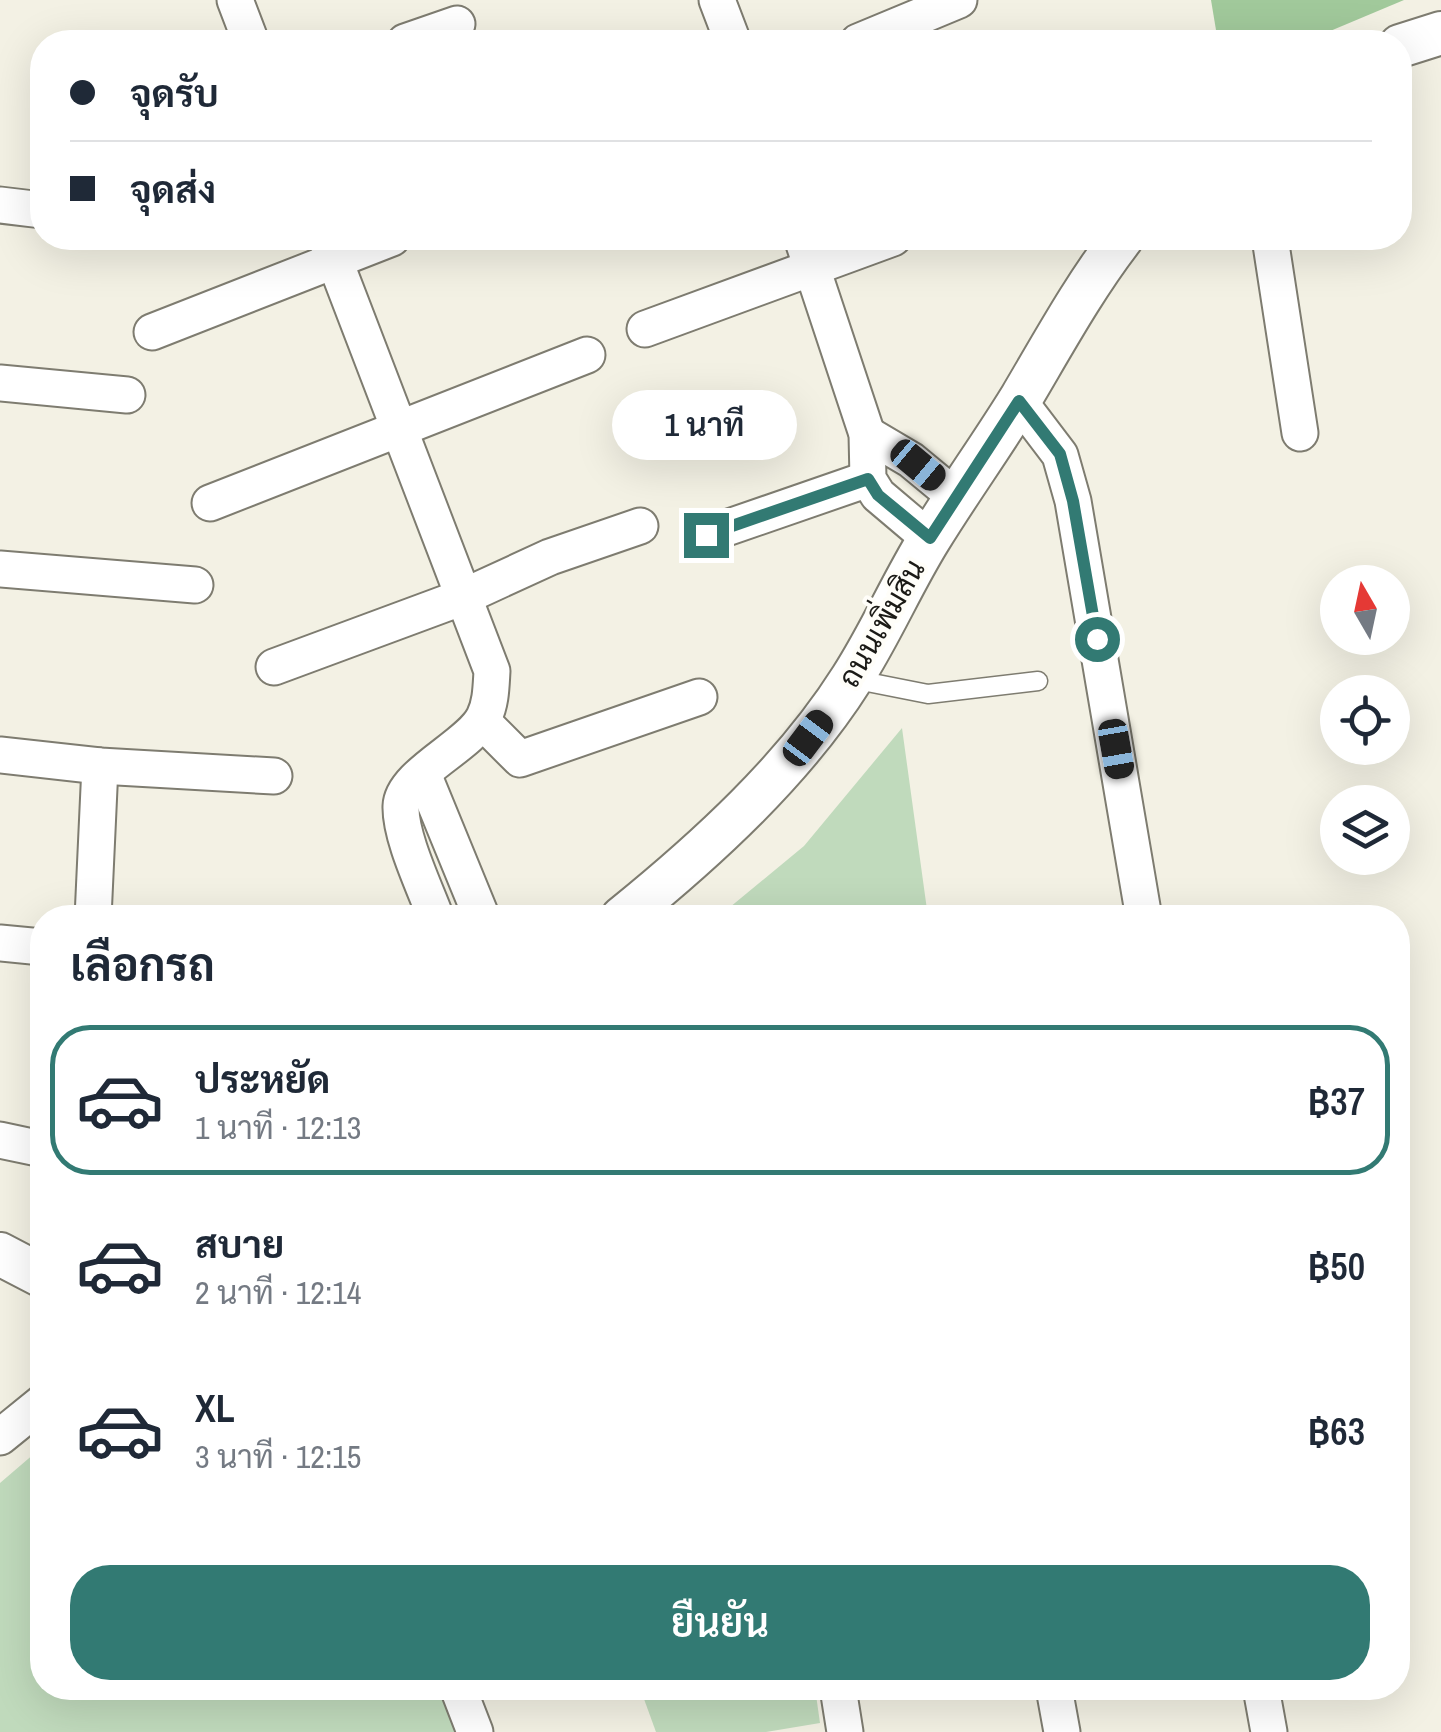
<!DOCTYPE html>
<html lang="th">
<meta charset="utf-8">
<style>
body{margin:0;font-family:"Archivo Narrow",Sarabun,sans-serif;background:#f6f6f7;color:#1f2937;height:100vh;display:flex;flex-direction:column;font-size:38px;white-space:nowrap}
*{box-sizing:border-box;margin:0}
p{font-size:32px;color:#747a83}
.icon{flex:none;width:55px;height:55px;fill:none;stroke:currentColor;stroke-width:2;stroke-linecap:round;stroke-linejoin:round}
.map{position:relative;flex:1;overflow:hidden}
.side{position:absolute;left:30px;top:905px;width:1380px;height:795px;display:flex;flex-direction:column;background:#fff;border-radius:40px;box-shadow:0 10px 40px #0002}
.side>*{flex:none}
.guide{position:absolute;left:30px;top:30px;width:1382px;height:220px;border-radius:40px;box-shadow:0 10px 40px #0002;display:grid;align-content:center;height:220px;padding:0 40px;background:#fff}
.needle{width:65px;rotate:351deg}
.controls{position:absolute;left:1320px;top:565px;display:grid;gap:20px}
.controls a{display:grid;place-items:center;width:90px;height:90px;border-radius:50%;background:#fff;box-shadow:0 10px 40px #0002;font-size:50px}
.end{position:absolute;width:45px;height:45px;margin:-22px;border:12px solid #327a73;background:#fff;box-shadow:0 0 0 5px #fff}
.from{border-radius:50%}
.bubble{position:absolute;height:70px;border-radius:35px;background:#fff;box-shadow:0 10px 40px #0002;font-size:32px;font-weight:600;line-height:70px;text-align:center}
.car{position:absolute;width:30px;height:60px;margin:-30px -15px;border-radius:12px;box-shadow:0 0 8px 2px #0007;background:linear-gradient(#222 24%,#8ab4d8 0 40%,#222 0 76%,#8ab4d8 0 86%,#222 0)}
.guide b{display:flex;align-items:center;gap:35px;height:95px;font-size:38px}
.guide b+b{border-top:2px solid #e0e1e3}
.guide i{width:25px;height:25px;background:#1f2937}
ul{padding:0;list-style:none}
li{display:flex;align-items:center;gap:30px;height:150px;margin:0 20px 15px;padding:0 20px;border:5px solid transparent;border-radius:40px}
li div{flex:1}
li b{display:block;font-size:38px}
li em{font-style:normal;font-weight:600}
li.on{border-color:#327a73}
li>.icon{width:90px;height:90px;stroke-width:1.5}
h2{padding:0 40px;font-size:45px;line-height:120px}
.cta{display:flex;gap:20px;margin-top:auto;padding:20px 40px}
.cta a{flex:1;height:115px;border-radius:40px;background:#327a73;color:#fff;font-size:40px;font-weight:600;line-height:115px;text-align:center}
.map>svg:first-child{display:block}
</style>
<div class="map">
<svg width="1441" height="1732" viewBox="0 0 1441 1732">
<rect width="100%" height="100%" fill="#f3f1e4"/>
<g fill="#c0dabc">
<path d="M902 728 928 917H718L804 846Z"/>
<path d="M42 1447V1688H439L458 1732H0V1483Z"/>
<path d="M640 1688H815L820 1723 766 1732H656Z"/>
</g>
<path fill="#a1c99b" d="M1211 0H1404L1304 42H1218Z"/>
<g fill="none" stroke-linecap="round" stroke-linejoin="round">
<g stroke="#7e7c70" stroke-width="21">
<path id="service" d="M852 679 928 694 1038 681"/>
</g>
<g stroke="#7e7c70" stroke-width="39">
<g id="minor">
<path d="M235 0 251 42"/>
<path d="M717 0 733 42"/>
<path d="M405 42 457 24"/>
<path d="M858 42 959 0"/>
<path d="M0 205 42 210"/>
<path d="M326 238 492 671C491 687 491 703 484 717 470 746 402 774 401 806 400 837 425 888 436 918"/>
<path d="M802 238 867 434 868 479 878 495 930 539"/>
<path d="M1270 238 1300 433"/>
<path d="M645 329 893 238"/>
<path d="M152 332 392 238"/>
<path d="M0 383 127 395"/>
<path d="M1019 401 1060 455 1073 501 1144 918"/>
<path d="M867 434 911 460 957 498"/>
<path d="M210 503 587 355"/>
<path d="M706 535 868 479"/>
<path d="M0 569 195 585"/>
<path d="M274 667 463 597 550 557 640 526"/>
<path d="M483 722 520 759 699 697"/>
<path d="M0 755 100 766 274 776"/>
<path d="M423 774 482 918"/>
<path d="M93 918 100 766"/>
<path d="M0 943 42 947"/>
<path d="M0 1140 42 1149"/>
<path d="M0 1437 42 1403"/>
<path d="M458 1688 475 1732"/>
<path d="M838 1688 845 1732"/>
<path d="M1054 1688 1062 1732"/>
<path d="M1261 1688 1269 1732"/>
</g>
</g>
<g stroke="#7e7c70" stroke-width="46">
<g id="tertiary">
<path d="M1400 46 1441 33"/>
<path d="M622 918C706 850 794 770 852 678 881 633 902 583 930 538 959 491 992 445 1021 398 1053 344 1084 287 1122 238"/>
<path d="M0 1254 42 1276"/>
</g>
</g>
<use href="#service" stroke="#fff" stroke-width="18"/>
<use href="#minor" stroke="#fff" stroke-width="35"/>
<use href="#tertiary" stroke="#fff" stroke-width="42"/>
</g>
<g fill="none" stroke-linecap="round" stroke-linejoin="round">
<path stroke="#327a73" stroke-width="12" d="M706 535 868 479 878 495 930 538 1019 401 1060 454 1073 501 1097 639"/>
</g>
<g text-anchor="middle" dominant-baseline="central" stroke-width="8" stroke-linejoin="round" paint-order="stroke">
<g font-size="30" fill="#1b1a16" stroke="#fffef9">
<text transform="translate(881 623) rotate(-60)">ถนนเพิ่มสิน</text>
</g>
</g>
</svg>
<div class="controls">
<a><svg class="needle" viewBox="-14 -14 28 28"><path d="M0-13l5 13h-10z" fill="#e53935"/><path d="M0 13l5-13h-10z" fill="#747a83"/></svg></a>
<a><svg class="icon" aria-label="locate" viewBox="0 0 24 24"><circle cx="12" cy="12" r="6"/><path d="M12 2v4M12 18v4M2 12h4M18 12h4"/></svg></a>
<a><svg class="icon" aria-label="layers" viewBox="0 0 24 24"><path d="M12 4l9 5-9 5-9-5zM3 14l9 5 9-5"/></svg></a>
</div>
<i class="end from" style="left:1097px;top:639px"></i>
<i class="end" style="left:706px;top:535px"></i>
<div class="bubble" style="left:612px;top:390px;width:185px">1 นาที</div>
<i class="car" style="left:918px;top:465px;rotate:130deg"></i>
<i class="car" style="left:808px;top:738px;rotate:37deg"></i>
<i class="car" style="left:1116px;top:749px;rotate:170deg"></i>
<div class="guide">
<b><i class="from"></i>จุดรับ</b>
<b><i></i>จุดส่ง</b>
</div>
<section class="side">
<h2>เลือกรถ</h2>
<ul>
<li class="on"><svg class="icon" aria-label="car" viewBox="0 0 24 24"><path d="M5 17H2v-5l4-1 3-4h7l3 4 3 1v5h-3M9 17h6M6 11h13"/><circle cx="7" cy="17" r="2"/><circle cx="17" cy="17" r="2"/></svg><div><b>ประหยัด</b><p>1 นาที · 12:13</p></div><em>฿37</em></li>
<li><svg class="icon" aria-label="car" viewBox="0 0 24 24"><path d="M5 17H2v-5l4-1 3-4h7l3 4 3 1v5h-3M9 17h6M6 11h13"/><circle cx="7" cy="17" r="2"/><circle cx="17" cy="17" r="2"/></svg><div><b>สบาย</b><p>2 นาที · 12:14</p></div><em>฿50</em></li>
<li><svg class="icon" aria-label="car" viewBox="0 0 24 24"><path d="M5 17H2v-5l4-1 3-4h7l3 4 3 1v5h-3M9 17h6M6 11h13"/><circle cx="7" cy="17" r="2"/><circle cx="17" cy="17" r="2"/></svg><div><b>XL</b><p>3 นาที · 12:15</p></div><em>฿63</em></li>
</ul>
<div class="cta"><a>ยืนยัน</a></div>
</section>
</div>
